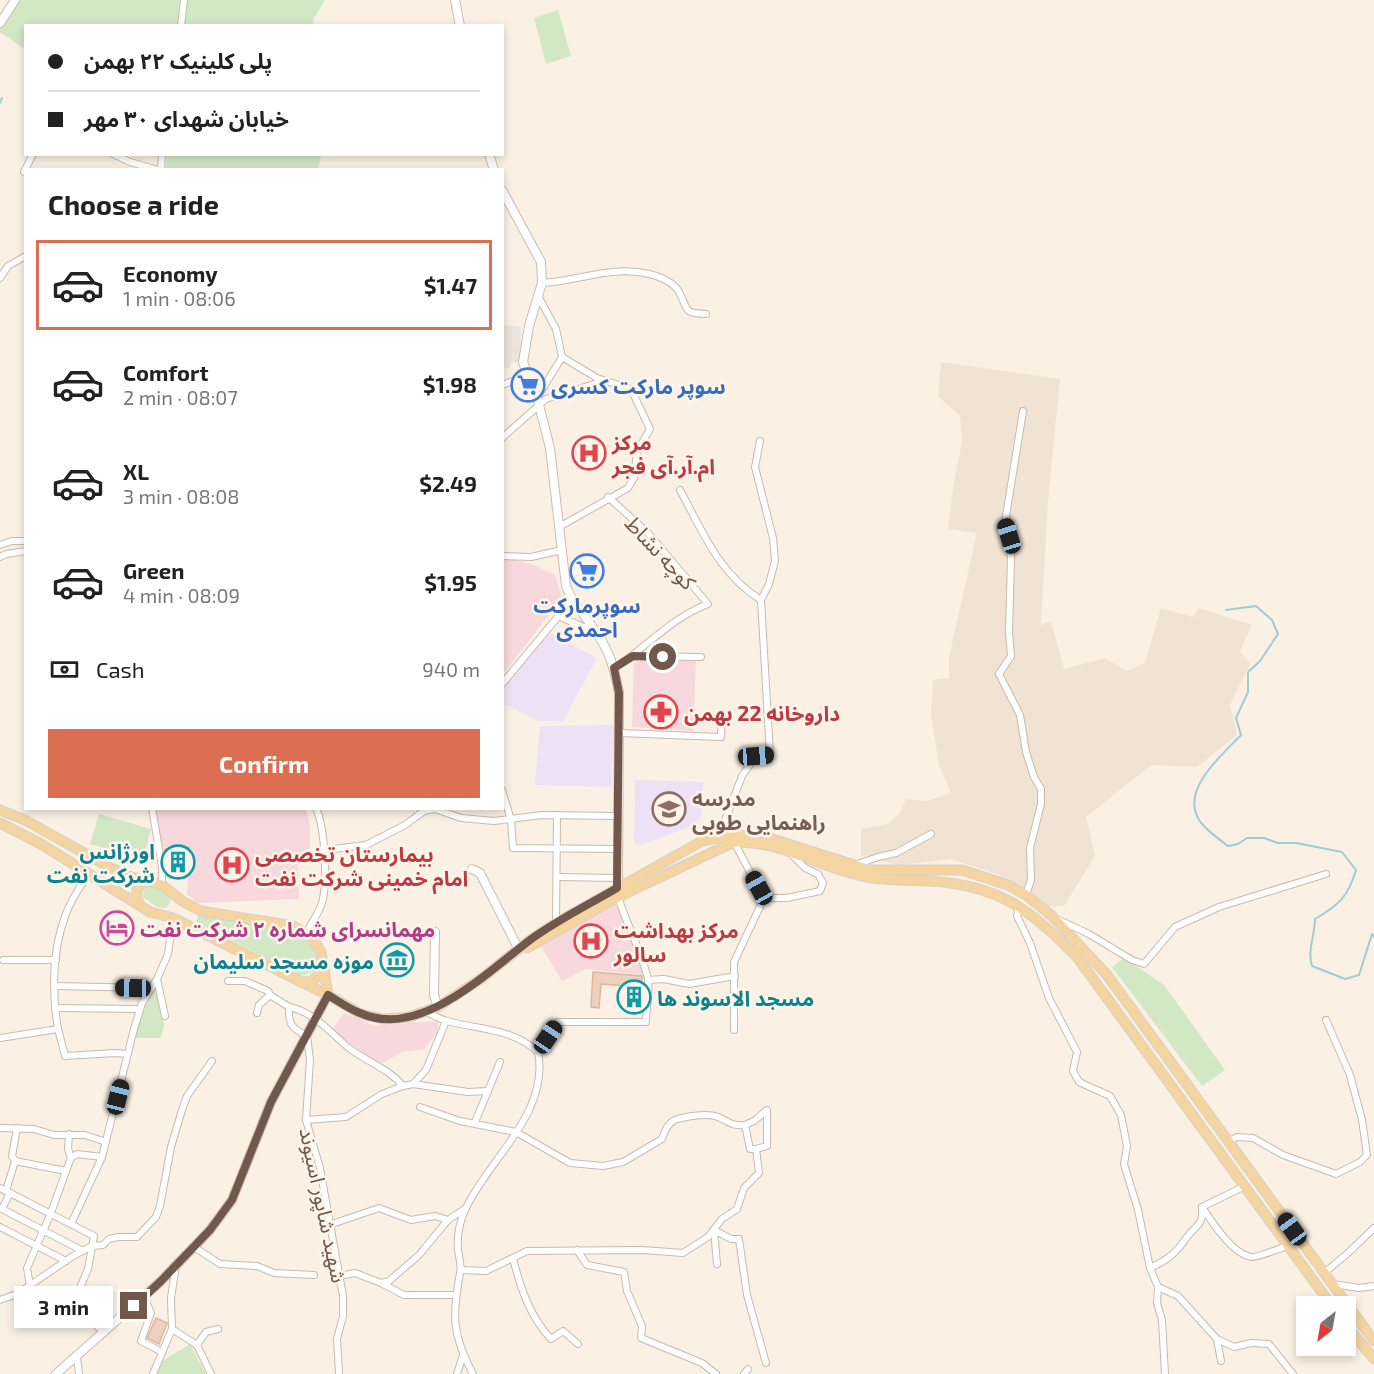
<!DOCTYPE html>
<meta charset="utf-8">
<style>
body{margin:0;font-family:"Exo 2","Noto Sans Arabic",sans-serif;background:#f2f2f2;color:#222;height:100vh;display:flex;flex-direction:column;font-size:22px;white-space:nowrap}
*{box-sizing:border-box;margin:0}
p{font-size:20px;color:#767676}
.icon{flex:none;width:33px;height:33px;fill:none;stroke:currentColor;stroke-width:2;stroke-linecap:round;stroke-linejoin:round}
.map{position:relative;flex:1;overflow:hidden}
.panel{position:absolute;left:24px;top:168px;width:480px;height:642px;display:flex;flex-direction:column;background:#fff;border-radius:0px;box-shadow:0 3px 9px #0003}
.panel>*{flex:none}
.top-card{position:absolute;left:24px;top:24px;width:480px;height:132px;border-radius:0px;box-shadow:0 3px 9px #0003;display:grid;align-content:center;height:132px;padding:0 24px;background:#fff}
.needle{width:39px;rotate:211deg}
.fabs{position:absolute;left:1296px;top:1296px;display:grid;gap:12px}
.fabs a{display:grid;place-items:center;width:60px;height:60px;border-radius:0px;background:#fff;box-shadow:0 3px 9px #0003;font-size:30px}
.end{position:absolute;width:27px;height:27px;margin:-14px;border:8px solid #71584c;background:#fff;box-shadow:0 0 0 3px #fff}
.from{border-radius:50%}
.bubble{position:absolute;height:42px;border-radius:0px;background:#fff;box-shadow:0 3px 9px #0003;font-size:20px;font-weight:700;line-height:42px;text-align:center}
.car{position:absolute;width:18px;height:36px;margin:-18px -9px;border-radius:8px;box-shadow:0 0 4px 2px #0007;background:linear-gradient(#222 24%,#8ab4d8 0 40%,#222 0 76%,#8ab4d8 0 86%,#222 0)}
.top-card b{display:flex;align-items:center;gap:21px;height:57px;font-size:22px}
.top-card b+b{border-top:2px solid #e0e0e0}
.top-card i{width:15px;height:15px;background:#222}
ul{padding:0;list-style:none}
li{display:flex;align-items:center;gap:18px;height:90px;margin:0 12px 9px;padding:0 12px;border:3px solid transparent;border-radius:0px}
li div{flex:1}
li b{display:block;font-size:22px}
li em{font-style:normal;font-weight:700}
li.current{border-color:#dc6f52}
li>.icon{width:54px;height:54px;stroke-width:1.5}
h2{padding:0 24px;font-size:27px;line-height:72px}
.pay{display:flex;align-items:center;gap:15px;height:66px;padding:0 24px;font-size:22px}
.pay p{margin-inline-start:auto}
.cta{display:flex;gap:12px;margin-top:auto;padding:12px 24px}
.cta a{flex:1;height:69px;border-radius:0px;background:#dc6f52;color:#fff;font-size:24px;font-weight:700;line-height:69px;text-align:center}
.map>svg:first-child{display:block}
</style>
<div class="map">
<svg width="1374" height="1374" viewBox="0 0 1374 1374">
<rect width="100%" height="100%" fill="#faf1e4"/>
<path fill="#f1e3d3" d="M941 362 1060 379 1048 501 1041 625 1051 621 1064 669 1105 658 1127 671 1145 663 1161 608 1193 617 1199 608 1252 625 1240 651 1250 664 1230 705 1237 735 1197 767 1151 765 1086 817 1095 856 1064 906 1047 907 999 875 951 859 898 865 861 856V829L888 824 900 813 906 799 927 801 951 793 939 765 931 715 933 680 949 678V657L977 533 948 529 953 488 962 441 960 416 938 396Z"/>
<path fill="#eae4de" d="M503 325 521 327 520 362 510 363V368L503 369Z"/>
<g fill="#eee1f6">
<path d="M549 632 597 658 563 721H538L503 703 502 690Z"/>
<path d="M614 725 611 787 535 785 540 726Z"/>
<path d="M635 780 704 782 701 795 706 797 699 821 694 822 693 826 640 845 634 843Z"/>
</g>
<g fill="#f7d8dc">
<path d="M503 558 531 564 555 575 562 598 503 674Z"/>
<path d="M634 659 696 661 693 731 632 727Z"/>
<path d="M155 809H306L310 825V853L297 854 299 899 197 903 187 894 188 879H167L165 847 159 846Z"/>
<path d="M615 903 633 937 644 975 586 969 562 981 541 946 568 927Z"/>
<path d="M344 1013 373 1025 439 1021 437 1033 423 1050 404 1051 384 1062H376L332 1030Z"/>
</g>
<g fill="#d2e7c4">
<path d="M20 0H325L314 18 313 25 26 26 25 48H23L0 32V28Z"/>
<path d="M558 10 571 56 546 64 534 18Z"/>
<path d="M167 155V154L321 155 318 169H166Z"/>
<path d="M99 814 151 829 143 859 90 844Z"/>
<path d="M154 884 171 896 170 903 165 908 157 907 143 897 144 886Z"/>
<path d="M199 915 290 930 309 941 318 953V966L314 972 301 976 196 922Z"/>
<path d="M1124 958 1164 985 1225 1070 1202 1086 1112 967Z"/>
<path d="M156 984 164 1024 161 1038H133L144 1005Z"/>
<path d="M190 1344 206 1374H154L161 1362Z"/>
</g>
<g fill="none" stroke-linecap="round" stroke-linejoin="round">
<g stroke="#a1ccd3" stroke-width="2">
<path d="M0 103 2 98"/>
<path d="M1226 610 1256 606 1272 620 1278 634 1260 661 1248 672V692L1236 718 1241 735C1221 756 1175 794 1203 825 1210 833 1220 840 1228 846L1238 844 1247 838H1264L1278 843H1296L1342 852 1356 870C1348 897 1339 905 1315 919 1315 936 1307 950 1312 966L1345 979 1359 975 1372 934 1374 937"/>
</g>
</g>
<g fill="#eed0be" stroke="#dfb79f" stroke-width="1.5">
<path d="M189 847 190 875 167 876 165 849Z"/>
<path d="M593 972 642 976 641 1010 626 1008 628 986 601 984 599 1008 591 1007Z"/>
<path d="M156 1318 167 1323 159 1344 147 1338Z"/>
</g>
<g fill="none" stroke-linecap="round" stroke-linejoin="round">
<g stroke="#cbb9ab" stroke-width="8">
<g id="street">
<path d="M181 26 184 0"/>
<path d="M113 154 130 162 158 170"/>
<path d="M161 170 162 154"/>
<path d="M26 173 24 172 33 154"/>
<path d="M0 278 8 266 26 256"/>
<path d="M542 283C578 281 613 265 649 274 661 277 675 282 680 294 689 311 683 313 706 314"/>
<path d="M502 385 528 375"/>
<path d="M537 398 562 357 556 329 538 296"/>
<path d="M1023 411 1005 522 1011 557 1009 632 1011 656 999 674 1020 715 1026 752 1034 777 1041 789V804L1030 848 1031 880 1026 895"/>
<path d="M502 438 546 399 604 381"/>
<path d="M680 490C703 532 719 574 761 600"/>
<path d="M608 497 648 533 708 604C671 618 647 647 614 668"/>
<path d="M559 527 628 488 634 478 637 452 650 429 631 389 597 378 562 357"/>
<path d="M0 545 12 541H26"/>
<path d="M502 556 531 557 562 550"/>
<path d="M0 557 6 554 26 551"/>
<path d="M558 616 586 628 597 636"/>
<path d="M634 656 701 657"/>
<path d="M502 684 571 601"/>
<path d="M619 733 721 737 722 713"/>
<path d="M502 790 511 820 513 848 618 849"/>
<path d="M152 808 162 867V885"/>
<path d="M719 836 742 776 756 756 770 755 761 600 769 584 775 561 773 538 755 467 760 441"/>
<path d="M734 842 764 898 734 962V1030"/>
<path d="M325 850 366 845 405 825 424 811 435 809 461 818 494 821 542 815 618 816"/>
<path d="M855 865 878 857 896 853 931 834"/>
<path d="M558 877 617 878"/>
<path d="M764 898H787L820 891 823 883 818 874 805 868 790 853"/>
<path d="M1019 906 1017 916 1030 943 1049 998 1077 1052 1073 1071 1079 1082 1110 1096 1121 1115 1127 1146 1124 1164 1138 1210 1150 1268 1158 1287 1178 1296 1217 1339 1234 1347 1251 1343 1269 1344 1293 1374"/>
<path d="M1057 919 1089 934 1132 960 1144 964 1175 927 1219 907 1326 874"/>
<path d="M556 923 557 815"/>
<path d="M306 934C310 925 316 917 320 908 329 889 325 828 316 808"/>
<path d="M3 960H56"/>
<path d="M157 979 165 1016"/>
<path d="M648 980 664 979 689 984 735 976"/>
<path d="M228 981H245L268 991 270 995 259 1005 257 1013"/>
<path d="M55 986 151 988"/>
<path d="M270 995 289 1007C288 1025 292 1028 307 1036L310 1060 306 1120 320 1168 343 1296V1316L337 1339 339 1374"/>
<path d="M289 1007C315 1012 330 1033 350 1049 368 1062 389 1069 403 1086L413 1084 468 1092 488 1091"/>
<path d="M55 1008 140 1009"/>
<path d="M426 1012C433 1015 440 1019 447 1021 480 1030 512 1028 538 1052 550 1114 488 1159 465 1210 459 1223 457 1236 458 1250 459 1258 462 1265 460 1273 452 1316 452 1334 473 1374"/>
<path d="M58 1029C52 992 52 950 66 914 71 899 81 886 89 873"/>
<path d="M0 1038 58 1029 65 1056 115 1053 128 1054"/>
<path d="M538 1052 558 1022H646C646 1009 650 991 648 979 641 950 627 925 618 897"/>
<path d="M413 1084 426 1070 446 1021"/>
<path d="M420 1107 460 1121 516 1132 570 1163 603 1166 623 1162 662 1139C664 1132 668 1123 675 1120 686 1116 708 1113 718 1117 731 1122 729 1126 745 1125L750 1149H756L759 1173 744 1188 737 1209 722 1219 708 1237 683 1253 642 1250 527 1251 486 1271 461 1270"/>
<path d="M306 1120 346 1117 382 1094 403 1086"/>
<path d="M475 1122 500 1062"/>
<path d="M745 1125 754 1121 767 1110V1146L756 1149"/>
<path d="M0 1128 34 1129 54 1135H85L106 1142"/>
<path d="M1228 1142 1237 1137 1253 1138 1283 1155 1336 1174 1360 1162 1367 1155 1362 1120 1350 1075 1326 1020"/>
<path d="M71 1158 77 1154 102 1157"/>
<path d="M15 1161 66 1171 71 1158 68 1149 69 1134"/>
<path d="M0 1188 94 1236 88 1269 77 1295 78 1307 104 1333"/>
<path d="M6 1191 15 1161 12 1156 17 1128"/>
<path d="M10 1193 2 1209 83 1251"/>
<path d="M1202 1207C1212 1222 1233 1255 1252 1257 1259 1257 1280 1248 1288 1246"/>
<path d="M1202 1207 1245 1186"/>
<path d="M71 1224 102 1157 134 1029 142 1003 157 979 168 954 173 918"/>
<path d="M329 1225 379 1208 411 1220 435 1216 448 1220"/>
<path d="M0 1227 66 1261"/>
<path d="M194 1247 220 1264 257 1266 274 1273 314 1275"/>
<path d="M577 1250 587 1265 624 1272 627 1291 642 1326 641 1338 702 1363 716 1374"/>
<path d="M513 1258C520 1287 530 1317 551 1339L563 1331 578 1344"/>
<path d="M717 1264 714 1230 731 1239H739L747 1295 766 1363"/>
<path d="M1150 1268C1168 1260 1177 1252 1187 1237 1197 1224 1203 1226 1202 1208"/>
<path d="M1324 1273 1348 1253 1374 1228"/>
<path d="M339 1276 355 1273 381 1283 389 1281 419 1255 448 1220 466 1208"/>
<path d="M381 1283 404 1295H456"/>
<path d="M1333 1284 1359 1288 1374 1286"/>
<path d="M30 1286 27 1268 51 1213 66 1171"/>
<path d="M1158 1287 1157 1303 1162 1320 1165 1374"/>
<path d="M144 1297 151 1313 141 1341 162 1352"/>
<path d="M0 1300 17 1294 73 1256 92 1246 103 1245 109 1239 118 1237H137L156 1217 160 1206 171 1147 182 1110 187 1096 212 1061"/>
<path d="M172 1329 197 1345 206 1332 218 1329"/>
<path d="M1217 1339 1221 1361"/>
<path d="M197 1345 211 1374"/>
<path d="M77 1357 79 1374"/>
<path d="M153 1374 172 1329 171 1298 176 1265"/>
<path d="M457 1374 463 1355"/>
<path d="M744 1374 748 1369"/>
</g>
</g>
<g stroke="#cfbbac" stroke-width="10">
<g id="secondary">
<path d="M455 0 460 26"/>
<path d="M0 23 15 0"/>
<path d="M489 154 494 170"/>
<path d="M502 190 541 262 542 283 529 326 523 362 539 405 550 448 566 586C571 601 579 608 588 621 608 647 613 661 619 693L618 894"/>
<path d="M472 869 480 873 519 950"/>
<path d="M435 932 434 995 438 1007"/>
<path d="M56 1374 160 1282 210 1230 232 1200 271 1102 328 995"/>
</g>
</g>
<g stroke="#d7d0cd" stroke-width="11">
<g id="primary">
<path d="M0 810 25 820 111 868 128 876 162 885 182 901 201 911 293 926 312 937 321 952 328 995"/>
<path d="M0 823 41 844 150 912 173 918 207 935 328 995 361 1014 384 1019 409 1017 438 1007 482 978 530 940 556 923 702 841 731 835 766 837 870 870H962L1008 885 1026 895 1052 916 1107 975 1374 1341"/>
<path d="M141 906 137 899V888L148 880"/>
<path d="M527 948 618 897 734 842C779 840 819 867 862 876 885 882 907 879 931 881 1001 886 1029 909 1077 957L1332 1306"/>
<path d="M301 982H311L324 971"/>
<path d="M1346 1325 1374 1359"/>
</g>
</g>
<use href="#street" stroke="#fff" stroke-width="6"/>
<use href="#secondary" stroke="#fff" stroke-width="8"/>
<use href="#primary" stroke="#f4d4a1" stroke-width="9"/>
</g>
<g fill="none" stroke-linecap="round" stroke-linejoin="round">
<path stroke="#71584c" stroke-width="8" d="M134 1306 160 1282 210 1230 232 1200 271 1102 328 995C338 1001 349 1009 360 1013 420 1040 486 973 530 940 557 920 588 905 617 888L619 693 614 668 633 656 663 657"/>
</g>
<defs>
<g id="supermarket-ring" transform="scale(1.725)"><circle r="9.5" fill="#fef5ea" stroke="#3f7fe0" stroke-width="1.5"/><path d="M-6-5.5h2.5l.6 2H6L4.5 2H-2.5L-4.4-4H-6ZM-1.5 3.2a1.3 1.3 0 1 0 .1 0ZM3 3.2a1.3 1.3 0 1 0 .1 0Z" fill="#3f7fe0"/></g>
<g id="hospital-ring" transform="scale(1.725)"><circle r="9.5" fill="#fef5ea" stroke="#e0444e" stroke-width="1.5"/><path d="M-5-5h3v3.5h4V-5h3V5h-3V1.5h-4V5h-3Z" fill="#e0444e"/></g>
<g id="pharmacy-ring" transform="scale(1.725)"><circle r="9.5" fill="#fef5ea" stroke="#e0444e" stroke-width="1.5"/><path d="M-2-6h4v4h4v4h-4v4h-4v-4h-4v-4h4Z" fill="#e0444e"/></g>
<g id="school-ring" transform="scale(1.725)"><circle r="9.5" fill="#fef5ea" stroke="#8d6e63" stroke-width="1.5"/><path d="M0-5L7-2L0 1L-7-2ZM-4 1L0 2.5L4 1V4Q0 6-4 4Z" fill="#8d6e63"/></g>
<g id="building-ring" transform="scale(1.725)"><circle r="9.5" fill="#fef5ea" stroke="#0f9aa8" stroke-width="1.5"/><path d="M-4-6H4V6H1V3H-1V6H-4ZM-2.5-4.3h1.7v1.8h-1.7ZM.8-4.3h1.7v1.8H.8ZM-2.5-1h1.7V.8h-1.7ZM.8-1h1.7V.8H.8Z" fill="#0f9aa8"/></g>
<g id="hotel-ring" transform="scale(1.725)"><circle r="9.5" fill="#fef5ea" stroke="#d1479c" stroke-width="1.5"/><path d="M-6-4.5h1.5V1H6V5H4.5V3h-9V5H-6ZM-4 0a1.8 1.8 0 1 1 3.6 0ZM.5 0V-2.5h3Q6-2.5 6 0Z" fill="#d1479c"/></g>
<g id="museum-ring" transform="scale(1.725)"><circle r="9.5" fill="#fef5ea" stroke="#0f9aa8" stroke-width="1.5"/><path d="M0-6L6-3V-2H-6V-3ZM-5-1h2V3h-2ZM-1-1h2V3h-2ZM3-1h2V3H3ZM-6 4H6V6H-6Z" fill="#0f9aa8"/></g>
</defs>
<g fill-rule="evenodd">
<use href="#supermarket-ring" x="528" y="385"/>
<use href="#hospital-ring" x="589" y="453"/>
<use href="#supermarket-ring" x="587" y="571"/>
<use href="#pharmacy-ring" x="661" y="712"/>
<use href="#school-ring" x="669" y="809"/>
<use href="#building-ring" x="178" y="862"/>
<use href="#hospital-ring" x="232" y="865"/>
<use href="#hotel-ring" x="117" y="928"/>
<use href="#hospital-ring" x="591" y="941"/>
<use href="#museum-ring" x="397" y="960"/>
<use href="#building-ring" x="634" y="997"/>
</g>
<g text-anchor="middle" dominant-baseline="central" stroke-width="5" stroke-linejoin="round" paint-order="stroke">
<g font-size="21" font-weight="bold" fill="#366cbe" stroke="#fef5ea" text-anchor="start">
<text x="551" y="385">سوپر مارکت کسری</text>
<text x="587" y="604" text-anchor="middle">سوپرمارکت<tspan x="587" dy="24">احمدی</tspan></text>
</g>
<g font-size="21" font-weight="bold" fill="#be3a42" stroke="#fef5ea" text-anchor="start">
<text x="612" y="441">مرکز<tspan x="612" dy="24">ام.آر.آی فجر</tspan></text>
<text x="684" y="712">داروخانه 22 بهمن</text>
<text x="255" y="853">بیمارستان تخصصی<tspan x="255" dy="24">امام خمینی شرکت نفت</tspan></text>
<text x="614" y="929">مرکز بهداشت<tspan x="614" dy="24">سالور</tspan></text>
</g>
<g font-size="21" fill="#71584c" stroke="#fef5ea">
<text transform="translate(661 552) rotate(47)">کوچه نشاط</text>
<text transform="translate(324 1205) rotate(78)">شهید شاپور اسیوند</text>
</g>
<g font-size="21" font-weight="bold" fill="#785e54" stroke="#fef5ea" text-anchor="start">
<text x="692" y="797">مدرسه<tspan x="692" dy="24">راهنمایی طوبی</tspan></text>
</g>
<g font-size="21" font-weight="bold" fill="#0d838f" stroke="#fef5ea" text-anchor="end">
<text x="155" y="850">اورژانس<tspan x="155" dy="24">شرکت نفت</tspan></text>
<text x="374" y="960">موزه مسجد سلیمان</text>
<text x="657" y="997" text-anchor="start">مسجد الاسوند ها</text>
</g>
<g font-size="21" font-weight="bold" fill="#b23c85" stroke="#fef5ea" text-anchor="start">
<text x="140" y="928">مهمانسرای شماره ۲ شرکت نفت</text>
</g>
</g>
</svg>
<div class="fabs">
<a><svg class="needle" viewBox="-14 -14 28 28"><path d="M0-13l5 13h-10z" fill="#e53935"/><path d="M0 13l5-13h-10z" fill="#767676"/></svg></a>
</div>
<i class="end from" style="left:663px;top:657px"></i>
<i class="end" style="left:134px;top:1306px"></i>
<div class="bubble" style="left:14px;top:1286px;width:99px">3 min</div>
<i class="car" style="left:1009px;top:536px;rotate:343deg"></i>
<i class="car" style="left:756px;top:756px;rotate:86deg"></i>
<i class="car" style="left:759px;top:888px;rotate:331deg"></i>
<i class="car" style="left:133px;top:988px;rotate:271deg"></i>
<i class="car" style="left:548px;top:1037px;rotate:34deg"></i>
<i class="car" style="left:118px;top:1097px;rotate:14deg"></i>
<i class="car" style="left:1292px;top:1229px;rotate:324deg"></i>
<div class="top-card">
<b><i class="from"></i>پلی کلینیک ۲۲ بهمن</b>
<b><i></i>خیابان شهدای ۳۰ مهر</b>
</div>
<section class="panel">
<h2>Choose a ride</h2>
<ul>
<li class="current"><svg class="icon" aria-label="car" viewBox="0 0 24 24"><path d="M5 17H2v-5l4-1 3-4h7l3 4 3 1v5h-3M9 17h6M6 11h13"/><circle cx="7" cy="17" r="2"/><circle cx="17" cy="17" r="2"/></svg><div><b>Economy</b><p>1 min · 08:06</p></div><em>$1.47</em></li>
<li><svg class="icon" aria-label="car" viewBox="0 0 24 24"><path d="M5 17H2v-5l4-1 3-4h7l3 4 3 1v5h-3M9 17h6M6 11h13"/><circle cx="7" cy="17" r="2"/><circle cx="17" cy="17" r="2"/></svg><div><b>Comfort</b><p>2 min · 08:07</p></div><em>$1.98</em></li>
<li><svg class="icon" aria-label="car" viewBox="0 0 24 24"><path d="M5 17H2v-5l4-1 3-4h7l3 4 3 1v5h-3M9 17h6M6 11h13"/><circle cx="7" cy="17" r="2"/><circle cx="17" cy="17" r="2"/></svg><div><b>XL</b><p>3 min · 08:08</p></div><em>$2.49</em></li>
<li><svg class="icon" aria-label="car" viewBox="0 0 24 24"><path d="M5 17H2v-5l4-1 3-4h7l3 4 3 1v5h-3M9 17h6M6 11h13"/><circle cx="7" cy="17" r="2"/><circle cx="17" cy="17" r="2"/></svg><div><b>Green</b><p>4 min · 08:09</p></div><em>$1.95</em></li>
</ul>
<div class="pay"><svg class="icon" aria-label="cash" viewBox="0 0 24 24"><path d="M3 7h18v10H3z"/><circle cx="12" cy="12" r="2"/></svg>Cash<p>940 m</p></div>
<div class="cta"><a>Confirm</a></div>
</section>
</div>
